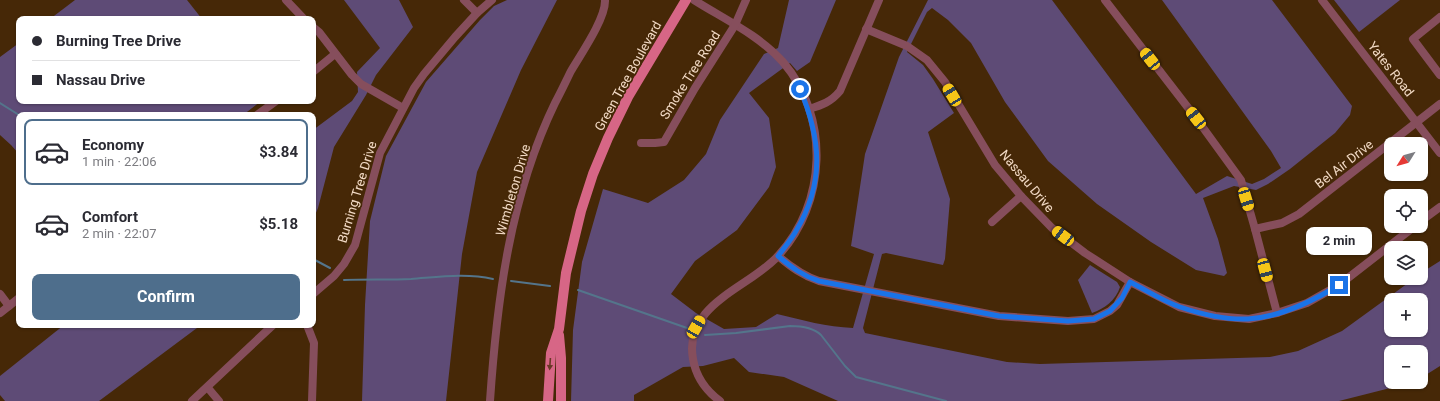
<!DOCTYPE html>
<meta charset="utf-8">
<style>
body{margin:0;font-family:Roboto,sans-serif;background:#f2f2f3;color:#2b2b33;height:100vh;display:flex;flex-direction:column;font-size:15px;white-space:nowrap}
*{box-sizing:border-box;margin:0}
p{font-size:13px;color:#7c7c81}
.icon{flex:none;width:22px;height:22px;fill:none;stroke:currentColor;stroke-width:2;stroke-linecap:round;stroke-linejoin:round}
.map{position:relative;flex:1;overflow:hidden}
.panel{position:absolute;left:16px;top:112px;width:300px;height:216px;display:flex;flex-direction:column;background:#fff;border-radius:8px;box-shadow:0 1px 3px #0004}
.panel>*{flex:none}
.guide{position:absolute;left:16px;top:16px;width:300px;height:88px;border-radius:8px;box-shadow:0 1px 3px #0004;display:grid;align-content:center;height:88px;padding:0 16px;background:#fff}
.needle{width:26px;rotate:233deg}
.buttons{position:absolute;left:1384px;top:137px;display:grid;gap:8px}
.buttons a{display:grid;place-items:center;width:44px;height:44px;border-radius:8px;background:#fff;box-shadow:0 1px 3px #0004;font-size:20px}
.end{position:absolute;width:18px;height:18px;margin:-9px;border:5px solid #1a73e8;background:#fff;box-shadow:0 0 0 2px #fff}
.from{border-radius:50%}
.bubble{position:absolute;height:28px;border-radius:8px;background:#fff;box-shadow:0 1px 3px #0004;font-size:13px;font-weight:700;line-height:28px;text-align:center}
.car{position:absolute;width:12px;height:24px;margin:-12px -6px;border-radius:5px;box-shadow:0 0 3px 1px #0007;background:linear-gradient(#f5c518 24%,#345 0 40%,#f5c518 0 76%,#345 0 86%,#f5c518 0)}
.guide b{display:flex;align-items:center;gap:14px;height:38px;font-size:15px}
.guide b+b{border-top:1px solid #e1e1e2}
.guide i{width:10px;height:10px;background:#2b2b33}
ul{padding:7px 0 0;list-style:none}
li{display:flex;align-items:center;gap:12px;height:66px;margin:0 8px 6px;padding:0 8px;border:2px solid transparent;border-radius:8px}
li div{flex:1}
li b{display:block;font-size:15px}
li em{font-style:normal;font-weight:700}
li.active{border-color:#4e6e8c}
li>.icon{width:36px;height:36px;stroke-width:1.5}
.button{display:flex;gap:8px;margin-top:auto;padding:8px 16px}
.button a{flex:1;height:46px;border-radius:8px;background:#4e6e8c;color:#fff;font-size:16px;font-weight:700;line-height:46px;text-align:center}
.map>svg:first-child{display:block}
</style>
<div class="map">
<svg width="1440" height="401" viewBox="0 0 1440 401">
<rect width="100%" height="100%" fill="#462807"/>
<g fill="#5e4b76" fill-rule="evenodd">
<path d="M75 0H187L202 19H50Z"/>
<path d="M344 0H399L413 27 376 75 366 95 334 147 318 208 313 220V130L352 101 358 92 357 72 380 48Z"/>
<path d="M507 0H557L521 70 477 172 462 254 446 401H362L365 305 370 221 386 156 426 82 480 20 494 6Z"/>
<path d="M789 0H836L810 62 797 71 790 63 749 93 769 118 776 167 769 187 737 230 695 261 671 294 696 313 724 329 756 327 777 314C802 320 827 327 853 328L874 254 851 246 865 154 899 57 928 0H1052L1196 194 1227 176 1252 184 1264 179 1281 168 1271 151 1162 0H1272L1352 106 1350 115 1335 133 1290 169 1268 184 1256 190 1234 186 1203 198 1218 239 1227 273 1224 276 1196 270 1151 242 1097 204 1048 161 1005 102 971 43 948 20 932 8 927 12 907 52 923 65 933 79 954 113 928 132 950 199 945 259 943 265 886 253 882 254 863 328 865 333 1007 362 1040 364 1270 357 1298 351 1342 331 1415 278H1421V273L1440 261V366L1421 378V352H1391V382H1414L1339 401H838L784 377 749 372 734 358 703 366 683 367 634 395V401H571L573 330 582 262 603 189 648 203 684 180 706 154 720 120 764 54 778 48ZM1391 300H1421V330H1391Z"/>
<path d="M1334 0H1400L1359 32Z"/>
<path d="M19 43V101H261L243 115H19V154L11 145 0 135V57Z"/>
<path d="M1090 265 1117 282 1120 287C1116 300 1104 309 1092 313L1078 280Z"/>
<path d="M64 325H201L99 401H5L0 395V376Z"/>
</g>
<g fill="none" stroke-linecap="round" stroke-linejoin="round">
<g stroke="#54758b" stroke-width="2">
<path d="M0 103 19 115"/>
<path d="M313 259 330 268"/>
<path d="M344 280C366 279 389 280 411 279 439 277 466 273 493 279"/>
<path d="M511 281 550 286"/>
<path d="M578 290 687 328"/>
<path d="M705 335 736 333 790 326C800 326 814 328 821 335L845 366 856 377 946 401"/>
</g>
<g stroke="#864e5c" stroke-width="8">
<path d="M286 0 304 19"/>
<path d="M464 0 477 13"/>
<path d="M694 0C724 19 759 35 783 62 830 117 827 203 778 256 749 288 683 304 693 359 696 377 705 390 720 401"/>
<path d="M1105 0 1196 118 1241 180 1255 229 1277 313"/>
<path d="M1322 0 1440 153"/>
<path d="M1440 17 1413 39 1440 75"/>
<path d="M313 27 319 32 352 75 361 84 403 108"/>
<path d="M866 29 907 46 927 60 945 82 995 165 1021 196 1052 228 1085 253 1130 282 1179 307 1215 316 1249 319 1277 313 1307 303 1339 285 1415 226"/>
<path d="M313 72 335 54"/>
<path d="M809 109C822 105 831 102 840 91L879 0"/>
<path d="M257 115 276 101"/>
<path d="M641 143H655L664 142 695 88 735 25 746 0"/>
<path d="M1421 221 1440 207"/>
<path d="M992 222 1021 196"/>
<path d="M1255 229 1282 223 1299 214 1440 104"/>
<path d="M778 256C791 267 803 276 819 281L999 316 1068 321 1094 319 1110 311 1117 305 1130 282"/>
<path d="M0 294 9 306"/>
<path d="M313 294 334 276 344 264 355 245 380 153 414 88 424 74 455 37 477 13 492 0"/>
<path d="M0 313 19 298"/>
<path d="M307 325 314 343 312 401"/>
<path d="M208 388 219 401"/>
<path d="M192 401 273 325"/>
<path d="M490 401C497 299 510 196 555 103 561 92 566 81 571 71 581 54 606 18 605 0"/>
</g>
<g stroke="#d76686" stroke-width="10">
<path d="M559 335 561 358V401"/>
<path d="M548 401 551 353 559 329 566 273 581 211 593 174 608 138 628 97 686 0"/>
</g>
</g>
<defs><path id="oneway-solid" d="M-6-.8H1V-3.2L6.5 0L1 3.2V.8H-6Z"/></defs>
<use fill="#6a3827" href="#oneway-solid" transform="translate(550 364) rotate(94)"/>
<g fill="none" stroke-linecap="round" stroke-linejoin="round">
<path stroke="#1a73e8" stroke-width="5" d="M800 89C821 139 825 182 796 231 791 240 784 248 778 256 791 267 803 276 819 281L999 316 1068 321 1094 319 1110 311 1122 298 1130 282C1146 290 1163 301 1180 307 1201 314 1226 320 1248 319 1279 317 1313 301 1339 285"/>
</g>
<g text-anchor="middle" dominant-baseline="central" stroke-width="3.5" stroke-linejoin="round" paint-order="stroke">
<g font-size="13" fill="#f2dac5" stroke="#462807">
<text transform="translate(1391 69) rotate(52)">Yates Road</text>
<text transform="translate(690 75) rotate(-58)">Smoke Tree Road</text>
<text transform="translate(628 76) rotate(-61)">Green Tree Boulevard</text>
<text transform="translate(1344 164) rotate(-38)">Bel Air Drive</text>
<text transform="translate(1027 181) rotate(50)">Nassau Drive</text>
<text transform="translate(513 190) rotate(-74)">Wimbleton Drive</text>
<text transform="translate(357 192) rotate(-73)">Burning Tree Drive</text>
</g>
</g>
</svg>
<div class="buttons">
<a><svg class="needle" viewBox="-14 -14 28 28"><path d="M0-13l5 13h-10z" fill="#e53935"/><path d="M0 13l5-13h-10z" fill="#7c7c81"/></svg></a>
<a><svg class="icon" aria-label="locate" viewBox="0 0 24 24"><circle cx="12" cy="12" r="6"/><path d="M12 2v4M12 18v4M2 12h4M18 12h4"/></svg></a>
<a><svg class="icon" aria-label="layers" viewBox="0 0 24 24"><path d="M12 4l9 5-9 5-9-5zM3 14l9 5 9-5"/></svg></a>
<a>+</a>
<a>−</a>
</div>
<i class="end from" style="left:800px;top:89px"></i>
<i class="end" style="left:1339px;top:285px"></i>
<div class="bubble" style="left:1306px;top:227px;width:66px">2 min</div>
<i class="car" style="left:1150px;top:59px;rotate:322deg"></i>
<i class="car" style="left:952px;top:95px;rotate:329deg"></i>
<i class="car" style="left:1196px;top:118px;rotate:322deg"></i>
<i class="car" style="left:1246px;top:199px;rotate:163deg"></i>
<i class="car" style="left:1063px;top:236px;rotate:307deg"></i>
<i class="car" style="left:1265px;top:270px;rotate:165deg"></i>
<i class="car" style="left:696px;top:327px;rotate:30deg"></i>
<div class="guide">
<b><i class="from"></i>Burning Tree Drive</b>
<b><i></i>Nassau Drive</b>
</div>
<section class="panel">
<ul>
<li class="active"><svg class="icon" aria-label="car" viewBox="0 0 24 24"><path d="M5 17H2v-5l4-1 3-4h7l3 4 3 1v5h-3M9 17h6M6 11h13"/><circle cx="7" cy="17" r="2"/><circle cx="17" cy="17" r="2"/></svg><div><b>Economy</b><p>1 min · 22:06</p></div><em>$3.84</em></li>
<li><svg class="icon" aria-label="car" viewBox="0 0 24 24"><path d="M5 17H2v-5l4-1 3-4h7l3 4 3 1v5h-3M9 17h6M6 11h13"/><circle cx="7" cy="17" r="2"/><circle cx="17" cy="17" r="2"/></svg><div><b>Comfort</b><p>2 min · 22:07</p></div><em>$5.18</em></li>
</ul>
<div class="button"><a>Confirm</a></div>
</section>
</div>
